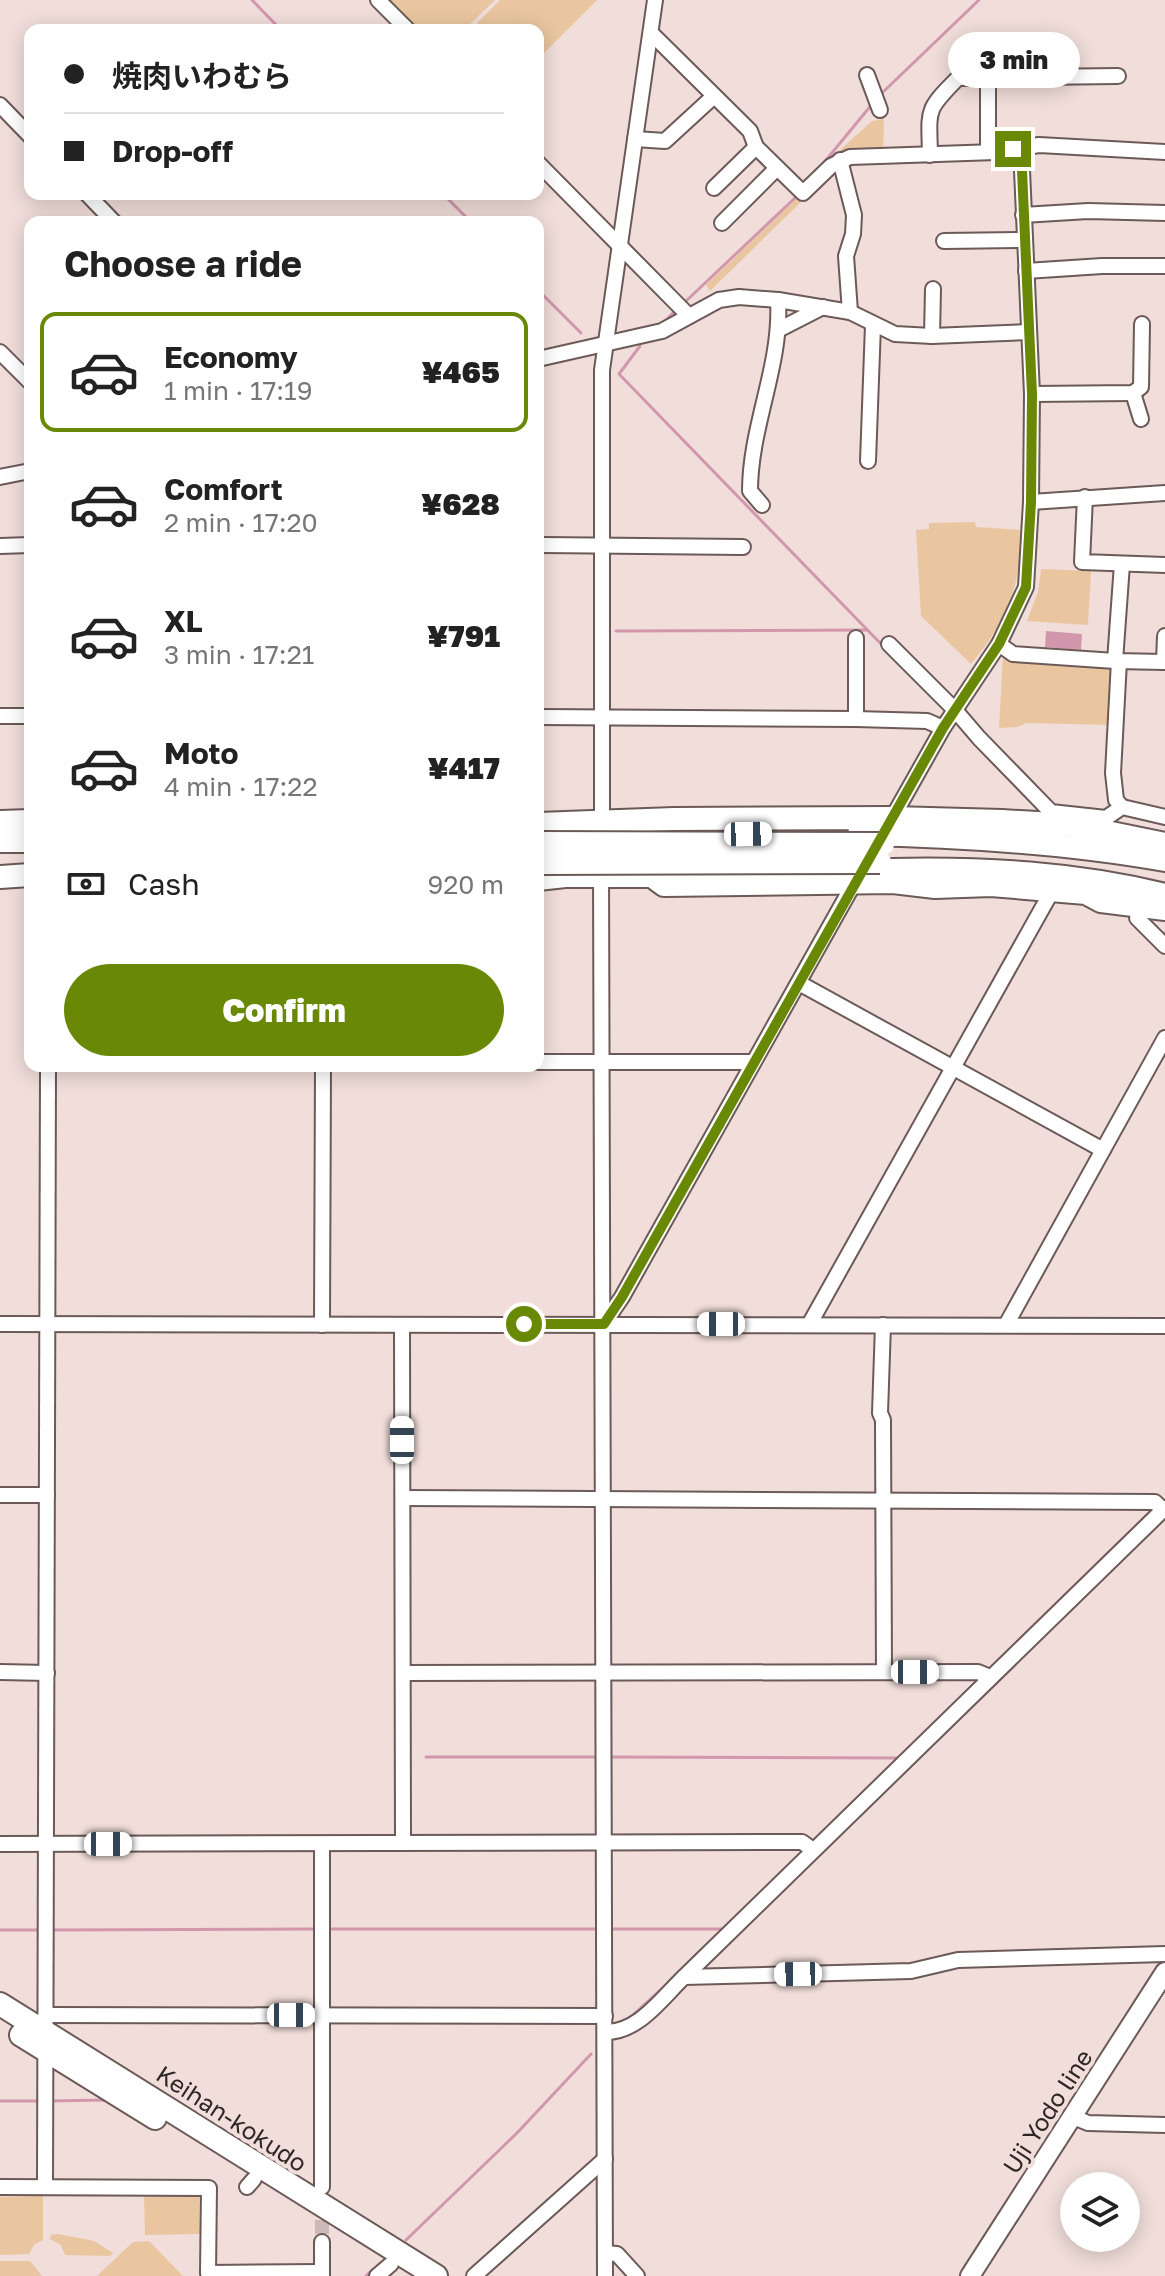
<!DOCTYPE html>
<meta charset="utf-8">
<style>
body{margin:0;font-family:"Golos Text","Noto Sans JP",sans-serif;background:#f6f6f6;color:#222;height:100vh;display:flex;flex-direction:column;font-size:30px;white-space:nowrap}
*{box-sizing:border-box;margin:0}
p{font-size:26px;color:#767676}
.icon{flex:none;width:44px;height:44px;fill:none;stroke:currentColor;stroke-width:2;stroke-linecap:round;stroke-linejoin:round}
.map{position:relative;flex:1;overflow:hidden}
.drawer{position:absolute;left:24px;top:216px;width:520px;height:856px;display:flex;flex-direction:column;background:#fff;border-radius:16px;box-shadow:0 4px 20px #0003}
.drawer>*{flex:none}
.guide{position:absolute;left:24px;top:24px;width:520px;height:176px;border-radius:16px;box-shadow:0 4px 20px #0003;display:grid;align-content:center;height:176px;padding:0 40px;background:#fff}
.controls{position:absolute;left:1060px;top:2172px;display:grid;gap:16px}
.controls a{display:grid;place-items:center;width:80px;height:80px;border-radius:50%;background:#fff;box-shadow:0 4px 20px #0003;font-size:40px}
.end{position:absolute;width:36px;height:36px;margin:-18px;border:10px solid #688806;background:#fff;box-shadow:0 0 0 4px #fff}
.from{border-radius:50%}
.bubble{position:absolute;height:56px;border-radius:28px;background:#fff;box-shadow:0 4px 20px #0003;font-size:26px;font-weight:800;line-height:56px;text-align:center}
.car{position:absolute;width:24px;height:48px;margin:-24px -12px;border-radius:10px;box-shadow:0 0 6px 2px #0007;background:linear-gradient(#fff 24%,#345 0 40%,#fff 0 76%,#345 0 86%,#fff 0)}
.guide b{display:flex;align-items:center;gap:28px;height:76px;font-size:30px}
.guide b+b{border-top:2px solid #e0e0e0}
.guide i{width:20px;height:20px;background:#222}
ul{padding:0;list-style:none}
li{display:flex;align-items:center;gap:24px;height:120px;margin:0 16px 12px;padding:0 24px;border:4px solid transparent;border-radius:16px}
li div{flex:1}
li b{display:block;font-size:30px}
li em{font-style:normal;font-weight:800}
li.current{border-color:#688806}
li>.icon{width:72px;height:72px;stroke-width:1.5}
h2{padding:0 40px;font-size:36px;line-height:96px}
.pay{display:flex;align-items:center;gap:20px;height:88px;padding:0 40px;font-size:30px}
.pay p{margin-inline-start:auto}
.primary-button{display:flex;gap:16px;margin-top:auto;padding:16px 40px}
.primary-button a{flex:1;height:92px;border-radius:48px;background:#688806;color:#fff;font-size:32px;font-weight:800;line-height:92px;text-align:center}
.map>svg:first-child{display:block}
</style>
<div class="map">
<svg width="1165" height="2276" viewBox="0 0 1165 2276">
<rect width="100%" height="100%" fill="#f1deda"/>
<g fill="#e9c6a0">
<path d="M386 0H495L464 30H415Z"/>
<path d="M500 0H597L538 59V30H484L477 23Z"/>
<path d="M884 119 883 150 840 153 839 151 872 121Z"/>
<path d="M799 196 803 200 710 291 706 285Z"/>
<path d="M975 522 976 527 1020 530C1019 545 1020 560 1017 575 1012 608 992 639 971 664L921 616 916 530 929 529V523Z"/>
<path d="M1041 569 1091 571 1088 625 1027 621 1038 592Z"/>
<path d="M1003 657 1114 665 1112 725 1026 723 1018 727 999 728Z"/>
<path d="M35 2192H40L43 2196V2240L34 2245 29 2254 0 2255V2197L34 2196Z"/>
<path d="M199 2194 200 2234 145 2235 144 2196Z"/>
<path d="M58 2234 94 2241 113 2253 110 2256 65 2255 61 2245 50 2239 51 2235Z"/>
<path d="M149 2241 183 2276H97L133 2242Z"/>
<path d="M0 2261H30L42 2276H0Z"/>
</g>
<path fill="#d297ad" d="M1046 631 1082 634 1081 650 1045 647Z"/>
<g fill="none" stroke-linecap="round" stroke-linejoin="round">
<g stroke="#d297ad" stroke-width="3">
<path d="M252 0 281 30"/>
<path d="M881 94 979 0"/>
<path d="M822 165 873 103"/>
<path d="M443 194 471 222"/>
<path d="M538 290 581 333"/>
<path d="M684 303 797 196"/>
<path d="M664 322 675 311"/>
<path d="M640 346 619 374 883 646"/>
<path d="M616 631 867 630"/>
<path d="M1165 933V934"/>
<path d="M987 1671 1154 1508"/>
<path d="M945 1713 979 1679"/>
<path d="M426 1757H599"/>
<path d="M610 1757 900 1758"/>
<path d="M328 1929H600"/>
<path d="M608 1929H724"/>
<path d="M0 1930H40"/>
<path d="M52 1930 316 1929"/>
<path d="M634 2014 682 1970"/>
<path d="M0 2101H42"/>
<path d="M50 2101 106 2100"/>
<path d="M406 2240 517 2133 591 2054"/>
<path d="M366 2276 372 2270"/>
</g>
<path stroke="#cab9b6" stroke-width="14" stroke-dasharray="14 7" stroke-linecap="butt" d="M322 2199V2242"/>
<g stroke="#6b5a57" stroke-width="18">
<g id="minor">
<path d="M378 0 408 30"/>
<path d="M651 33 750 131 756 147 803 193 831 166 850 157 996 152 1039 145 1165 152"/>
<path d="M867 75 880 110"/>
<path d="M0 105 30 136"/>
<path d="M635 139 665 141 714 96"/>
<path d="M988 152V77"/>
<path d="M930 155C929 109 925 111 958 78L1118 76"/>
<path d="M840 160 854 215 853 234 846 256 850 312"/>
<path d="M538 163 689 316"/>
<path d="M714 188 756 147"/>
<path d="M87 194 114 222"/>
<path d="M1023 215 1088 211 1165 213"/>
<path d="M722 223 777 168"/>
<path d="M944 241 1025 240"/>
<path d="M1026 271 1102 266H1165"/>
<path d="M778 330 823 307"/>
<path d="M932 336 933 289"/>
<path d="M0 352 30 382"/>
<path d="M538 359 662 331 719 300 739 297 778 300 850 312 895 334 932 336 1029 332"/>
<path d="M1133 393 1141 419"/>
<path d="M1032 394 1133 393 1141 387 1142 324"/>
<path d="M868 461 873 325"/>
<path d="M0 477 30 471"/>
<path d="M1085 497 1082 562 1165 565"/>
<path d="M1031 502 1165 493"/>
<path d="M762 505 750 491C750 426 782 365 778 300"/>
<path d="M542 545 743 547"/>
<path d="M0 546 30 545"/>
<path d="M1122 564 1115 661 1165 662"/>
<path d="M889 644 955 710 979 738 1051 812 1106 818 1122 807 1165 817"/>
<path d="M999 644 1013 654 1115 661"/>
<path d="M1119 661 1113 773 1116 800 1122 807"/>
<path d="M1164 662 1165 636"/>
<path d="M0 716H30"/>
<path d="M538 717 856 719 927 721 943 728"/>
<path d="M856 719V638"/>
<path d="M890 822 943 728 999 644 1026 587 1031 502 1032 394 1021 148"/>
<path d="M602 828V370L655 0"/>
<path d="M601 868 605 2276"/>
<path d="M1137 918 1165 946"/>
<path d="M799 983 1103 1150"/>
<path d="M538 1062H753"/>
<path d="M605 1322 622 1297 857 878"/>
<path d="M0 1324 1165 1326"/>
<path d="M322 1325 323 1066"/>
<path d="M402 1325 403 1843"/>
<path d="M809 1325 1053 889"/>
<path d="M883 1325 880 1413 883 1420 884 1672"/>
<path d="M1006 1325 1165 1038"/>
<path d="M0 1495H47"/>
<path d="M403 1498 1155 1502 1163 1510"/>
<path d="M0 1672 47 1673"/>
<path d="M403 1673 978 1672 990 1677"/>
<path d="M0 1844 802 1842 813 1850"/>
<path d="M684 1977 1165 1508"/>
<path d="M46 2015 605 2016"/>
<path d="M605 2032C638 2033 662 1998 684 1977L911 1971 958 1960 1165 1954"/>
<path d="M1071 2116 1088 2123 1165 2125"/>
<path d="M0 2187 209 2188 208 2273 322 2272"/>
<path d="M45 2187 48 1066"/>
<path d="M247 2187 254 2179"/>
<path d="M322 2187V1844"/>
<path d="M322 2242V2276"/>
<path d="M605 2253 617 2254 637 2276"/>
<path d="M377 2276 391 2264"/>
<path d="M474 2276 605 2159"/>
</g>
</g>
<g stroke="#6b5a57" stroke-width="22">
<path id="major" d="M970 2276 1165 1972"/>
</g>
<g stroke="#6b5a57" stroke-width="26">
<g id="highway">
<path d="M0 822 30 821"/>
<path d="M538 824 674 819 893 818 1002 821 1072 825 1165 844"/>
<path d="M859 834C962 836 1064 842 1165 860"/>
<path d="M0 841H30"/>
<path d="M892 870C985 868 1075 873 1165 895"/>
<path d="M0 877 30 875"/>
<path d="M538 879 565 876H652L664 885 893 882 935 887 991 885 1086 893 1101 901 1165 909"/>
<path d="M0 2004 436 2276"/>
<path d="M21 2035 155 2118"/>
</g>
</g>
<use href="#minor" stroke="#fff" stroke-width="14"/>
<use href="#major" stroke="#fff" stroke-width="18"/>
<use href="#highway" stroke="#fff" stroke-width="22"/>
<g stroke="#6b5a57" stroke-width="26" stroke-linecap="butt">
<g id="highway-bridge">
<path d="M538 843 883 844"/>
<path d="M538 863 880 862"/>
</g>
</g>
<use href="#highway-bridge" stroke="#fff" stroke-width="22"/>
</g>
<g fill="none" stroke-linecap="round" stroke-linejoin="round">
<path stroke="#688806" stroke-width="10" d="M524 1324H604L622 1297 943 728 999 644 1026 587 1031 502 1032 394 1021 148 1013 149"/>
</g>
<g text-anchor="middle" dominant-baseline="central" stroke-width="8" stroke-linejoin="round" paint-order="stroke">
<g font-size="24" fill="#2e2725" stroke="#f1deda">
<text transform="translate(1047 2111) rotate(-57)">Uji Yodo line</text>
<text transform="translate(232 2118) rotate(33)">Keihan-kokudo</text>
</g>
</g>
</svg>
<div class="controls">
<a><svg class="icon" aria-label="layers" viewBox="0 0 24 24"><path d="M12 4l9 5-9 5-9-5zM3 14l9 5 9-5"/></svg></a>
</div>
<i class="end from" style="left:524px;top:1324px"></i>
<i class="end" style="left:1013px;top:149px"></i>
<div class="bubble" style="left:948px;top:32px;width:132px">3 min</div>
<i class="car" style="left:748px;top:834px;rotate:89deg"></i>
<i class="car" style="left:721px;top:1324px;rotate:270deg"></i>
<i class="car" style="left:402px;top:1440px;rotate:0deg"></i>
<i class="car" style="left:915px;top:1672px;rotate:90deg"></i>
<i class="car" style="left:108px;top:1844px;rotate:90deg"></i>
<i class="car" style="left:798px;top:1974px;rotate:269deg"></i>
<i class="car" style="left:291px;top:2015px;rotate:90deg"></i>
<div class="guide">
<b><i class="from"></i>焼肉いわむら</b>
<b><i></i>Drop-off</b>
</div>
<section class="drawer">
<h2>Choose a ride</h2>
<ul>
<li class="current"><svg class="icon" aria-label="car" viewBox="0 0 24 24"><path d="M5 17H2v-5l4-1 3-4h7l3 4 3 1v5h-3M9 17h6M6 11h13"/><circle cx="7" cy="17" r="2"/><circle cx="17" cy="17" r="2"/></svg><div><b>Economy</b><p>1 min · 17:19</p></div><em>¥465</em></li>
<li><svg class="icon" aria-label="car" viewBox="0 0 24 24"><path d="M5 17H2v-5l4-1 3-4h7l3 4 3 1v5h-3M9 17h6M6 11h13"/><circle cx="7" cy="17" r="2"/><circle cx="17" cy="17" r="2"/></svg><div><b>Comfort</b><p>2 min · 17:20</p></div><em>¥628</em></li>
<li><svg class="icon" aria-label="car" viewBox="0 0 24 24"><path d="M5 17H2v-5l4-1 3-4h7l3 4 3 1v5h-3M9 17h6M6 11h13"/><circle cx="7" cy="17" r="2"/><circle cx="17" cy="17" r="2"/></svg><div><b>XL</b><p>3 min · 17:21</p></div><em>¥791</em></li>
<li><svg class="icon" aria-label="car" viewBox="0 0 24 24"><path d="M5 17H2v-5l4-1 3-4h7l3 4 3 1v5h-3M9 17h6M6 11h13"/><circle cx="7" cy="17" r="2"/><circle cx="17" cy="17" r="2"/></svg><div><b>Moto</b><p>4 min · 17:22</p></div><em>¥417</em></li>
</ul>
<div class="pay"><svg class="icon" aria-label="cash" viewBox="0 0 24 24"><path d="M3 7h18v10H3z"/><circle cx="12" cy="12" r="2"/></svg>Cash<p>920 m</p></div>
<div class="primary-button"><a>Confirm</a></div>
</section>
</div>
